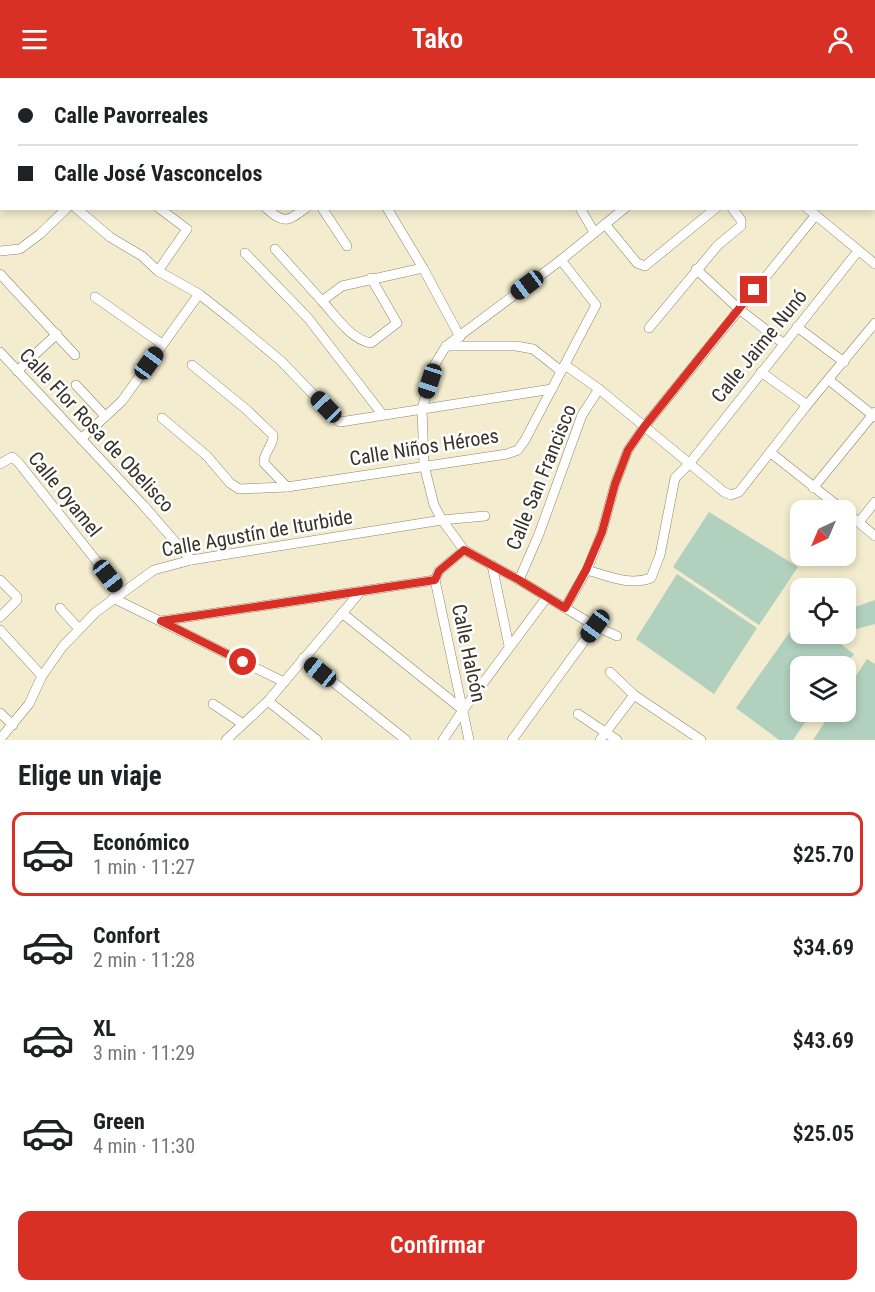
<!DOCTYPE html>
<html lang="es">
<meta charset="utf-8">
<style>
body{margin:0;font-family:"Roboto Condensed",sans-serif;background:#f2f2f2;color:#202124;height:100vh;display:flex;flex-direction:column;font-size:22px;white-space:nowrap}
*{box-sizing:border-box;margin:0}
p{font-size:20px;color:#757577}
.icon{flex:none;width:33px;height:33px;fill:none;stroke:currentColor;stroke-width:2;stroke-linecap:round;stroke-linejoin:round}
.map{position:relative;height:662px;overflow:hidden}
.drawer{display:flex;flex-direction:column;background:#fff;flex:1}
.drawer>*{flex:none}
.guide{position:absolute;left:0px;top:0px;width:876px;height:132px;box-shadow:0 3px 9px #0003;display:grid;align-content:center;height:132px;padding:0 18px;background:#fff}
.needle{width:39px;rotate:224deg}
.fabs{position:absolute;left:790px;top:422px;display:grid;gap:12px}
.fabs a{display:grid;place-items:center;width:66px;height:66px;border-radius:12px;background:#fff;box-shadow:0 3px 9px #0003;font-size:30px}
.end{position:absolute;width:27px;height:27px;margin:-14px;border:8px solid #d93025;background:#fff;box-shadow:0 0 0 3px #fff}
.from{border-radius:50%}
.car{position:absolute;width:18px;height:36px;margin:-18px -9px;border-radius:8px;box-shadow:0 0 4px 2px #0007;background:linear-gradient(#222 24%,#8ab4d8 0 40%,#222 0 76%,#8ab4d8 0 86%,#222 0)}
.guide b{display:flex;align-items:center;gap:21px;height:57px;font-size:22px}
.guide b+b{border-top:2px solid #e0e0e0}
.guide i{width:15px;height:15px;background:#202124}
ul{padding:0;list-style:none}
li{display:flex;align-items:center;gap:18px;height:84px;margin:0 12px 9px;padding:0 6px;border:3px solid transparent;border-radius:12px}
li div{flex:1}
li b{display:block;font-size:22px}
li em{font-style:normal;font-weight:600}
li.active{border-color:#d93025}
li>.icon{width:54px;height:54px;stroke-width:1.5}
h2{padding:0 18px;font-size:27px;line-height:72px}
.primary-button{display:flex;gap:12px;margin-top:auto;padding:12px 18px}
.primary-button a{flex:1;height:69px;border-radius:12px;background:#d93025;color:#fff;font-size:24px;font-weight:600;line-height:69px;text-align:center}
header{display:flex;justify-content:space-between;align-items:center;height:78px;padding:0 18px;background:#d93025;color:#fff;font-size:27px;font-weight:600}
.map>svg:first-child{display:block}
</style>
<header><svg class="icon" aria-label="menu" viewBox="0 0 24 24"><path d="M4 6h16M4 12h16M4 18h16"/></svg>Tako<svg class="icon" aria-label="person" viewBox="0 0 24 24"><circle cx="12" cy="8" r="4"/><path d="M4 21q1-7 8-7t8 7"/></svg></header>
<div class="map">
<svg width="875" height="662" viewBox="0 0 875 662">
<rect width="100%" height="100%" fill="#f3ecce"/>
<g fill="#b1d0be">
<path d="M709 434 798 489 759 547 673 489Z"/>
<path d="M677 496 757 550 714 616 636 561Z"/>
<path d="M875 522V546L856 551 849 531Z"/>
<path d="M801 538V555H826L854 576 845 588H801V633H813L793 662H779L736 630Z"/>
<path d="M867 581 875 586V662H813L832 633H846V613Z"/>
</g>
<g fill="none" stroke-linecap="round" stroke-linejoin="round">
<g stroke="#8d866b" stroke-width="10">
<g id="minor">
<path d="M233 0 234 2"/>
<path d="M310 0V2"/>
<path d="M503 0 504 2"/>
<path d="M776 0 777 2"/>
<path d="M837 0 838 2"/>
<path d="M85 2 86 0"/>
<path d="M279 2 280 0"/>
<path d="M397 2 398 0"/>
<path d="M596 2 598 0"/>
<path d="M699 2 701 0"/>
<path d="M792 2 793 0"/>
<path d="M874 6H875"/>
<path d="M874 57H875"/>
<path d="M0 111 2 110"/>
<path d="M874 123H875"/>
<path d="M76 130 110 159 142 178 158 193 199 216 232 242 281 283 340 344 552 311"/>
<path d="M266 130C284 146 287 144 306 130"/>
<path d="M322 130 347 168"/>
<path d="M387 130 423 190 460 259"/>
<path d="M580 130 594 154"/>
<path d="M807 130 875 186"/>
<path d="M605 146 637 185 645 188 716 130"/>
<path d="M275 171 322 223 342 208 423 190"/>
<path d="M0 173 20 171 40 156 67 130"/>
<path d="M245 175 308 240 382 336"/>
<path d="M696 191 739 231 784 266"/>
<path d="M158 193 187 151 159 130"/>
<path d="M0 196 75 277"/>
<path d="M95 219 162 266"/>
<path d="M322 223C336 238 350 261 371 265L397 245 371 200"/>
<path d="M797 249 844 284"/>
<path d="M649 250 718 167 741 148V142L732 130"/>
<path d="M446 268H516L533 271 561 293"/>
<path d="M0 274 144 428 191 482"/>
<path d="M192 287 247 332 273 357C274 368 263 374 264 385L287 409"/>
<path d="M565 287 599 311 724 414 731 417 739 414 807 327 875 245"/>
<path d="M17 293 57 256"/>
<path d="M761 294 807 327"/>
<path d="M829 302 875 339"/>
<path d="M76 307 105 338"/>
<path d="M162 340 207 378 230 405 239 411 287 409 507 376 518 372 525 362 596 227 561 182"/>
<path d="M81 361 122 323 199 216"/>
<path d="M771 375 843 432"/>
<path d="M0 386 12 379 18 384 121 514"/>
<path d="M813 410 875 334"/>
<path d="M846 434 875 458"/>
<path d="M859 444 875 424"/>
<path d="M464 472 439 493 435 502 469 662"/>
<path d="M492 487 509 568"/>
<path d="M587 492C608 498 629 508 651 500L660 477 675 400 689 386 858 173"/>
<path d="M0 502 17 519V522L0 539"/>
<path d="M519 502 539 456 582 337 599 311"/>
<path d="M113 520 284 604"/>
<path d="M60 530 79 551"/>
<path d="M565 530 587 492 602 454 615 406 628 372 644 349 815 138"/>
<path d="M342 535 463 632"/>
<path d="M161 543 435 502"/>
<path d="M0 552 42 598"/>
<path d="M617 558 595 548 519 502 464 472 442 442 434 427 424 387 422 331 435 286 446 268 561 182 625 130"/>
<path d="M303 580 406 662"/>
<path d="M610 594 634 617 701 662"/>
<path d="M268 623 317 662"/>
<path d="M213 626 243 646"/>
<path d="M0 635 13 647"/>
<path d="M578 636 617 662"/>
<path d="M0 661 29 626 42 598 63 568 96 534 154 492 191 482 442 442 485 438"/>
<path d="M226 662 268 623 361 513"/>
<path d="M443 662 463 632 547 519"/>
<path d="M512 662 595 548"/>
<path d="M600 662 634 617"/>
</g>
</g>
<use href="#minor" stroke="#fff" stroke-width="9"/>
</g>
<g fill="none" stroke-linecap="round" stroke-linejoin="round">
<path stroke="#d93025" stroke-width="8" d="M243 584 161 543 435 502 439 493 464 472 519 502 565 530 586 492 602 454 615 406 628 372 644 349 754 212"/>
</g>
<g text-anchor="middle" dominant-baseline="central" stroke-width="5" stroke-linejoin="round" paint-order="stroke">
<g font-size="20" fill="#353327" stroke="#fff">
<text transform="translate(759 268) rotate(-51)">Calle Jaime Nunó</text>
<text transform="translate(97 352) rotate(47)">Calle Flor Rosa de Obelisco</text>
<text transform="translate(424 369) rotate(-9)">Calle Niños Héroes</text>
<text transform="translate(541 399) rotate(-68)">Calle San Francisco</text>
<text transform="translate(65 416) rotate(51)">Calle Oyamel</text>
<text transform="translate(257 455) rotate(-10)">Calle Agustín de Iturbide</text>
<text transform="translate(469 575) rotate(78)">Calle Halcón</text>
</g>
</g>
</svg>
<div class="fabs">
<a><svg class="needle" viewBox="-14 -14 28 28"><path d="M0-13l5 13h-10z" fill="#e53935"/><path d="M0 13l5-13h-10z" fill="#757577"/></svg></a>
<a><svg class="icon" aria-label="locate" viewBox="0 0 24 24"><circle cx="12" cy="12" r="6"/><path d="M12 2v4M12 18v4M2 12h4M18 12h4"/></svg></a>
<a><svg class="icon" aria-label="layers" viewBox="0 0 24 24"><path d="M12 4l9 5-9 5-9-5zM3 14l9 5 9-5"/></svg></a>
</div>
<i class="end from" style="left:243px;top:584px"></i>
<i class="end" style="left:754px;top:212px"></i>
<i class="car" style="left:527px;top:207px;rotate:233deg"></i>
<i class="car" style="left:149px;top:285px;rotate:36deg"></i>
<i class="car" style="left:430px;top:303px;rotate:198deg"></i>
<i class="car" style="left:326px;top:329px;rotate:316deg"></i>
<i class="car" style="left:108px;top:498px;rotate:142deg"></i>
<i class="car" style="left:595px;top:548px;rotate:216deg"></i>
<i class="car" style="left:320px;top:594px;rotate:309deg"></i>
<div class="guide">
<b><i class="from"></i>Calle Pavorreales</b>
<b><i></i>Calle José Vasconcelos</b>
</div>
</div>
<section class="drawer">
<h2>Elige un viaje</h2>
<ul>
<li class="active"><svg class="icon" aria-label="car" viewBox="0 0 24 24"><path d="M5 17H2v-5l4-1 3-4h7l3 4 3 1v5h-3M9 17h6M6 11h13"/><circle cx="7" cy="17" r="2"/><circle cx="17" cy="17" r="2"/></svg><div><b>Económico</b><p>1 min · 11:27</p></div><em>$25.70</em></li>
<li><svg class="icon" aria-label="car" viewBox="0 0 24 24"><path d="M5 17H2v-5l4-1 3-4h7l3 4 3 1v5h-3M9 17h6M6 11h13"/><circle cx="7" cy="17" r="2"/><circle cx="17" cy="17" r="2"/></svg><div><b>Confort</b><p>2 min · 11:28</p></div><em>$34.69</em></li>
<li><svg class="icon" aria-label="car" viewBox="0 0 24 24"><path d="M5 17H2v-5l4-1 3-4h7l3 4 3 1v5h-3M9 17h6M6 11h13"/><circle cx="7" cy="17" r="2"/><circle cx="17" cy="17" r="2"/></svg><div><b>XL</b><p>3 min · 11:29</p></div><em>$43.69</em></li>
<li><svg class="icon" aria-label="car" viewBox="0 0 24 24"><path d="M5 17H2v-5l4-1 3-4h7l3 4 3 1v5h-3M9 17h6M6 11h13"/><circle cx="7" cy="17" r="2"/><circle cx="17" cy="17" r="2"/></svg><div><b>Green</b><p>4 min · 11:30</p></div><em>$25.05</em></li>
</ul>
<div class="primary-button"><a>Confirmar</a></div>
</section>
